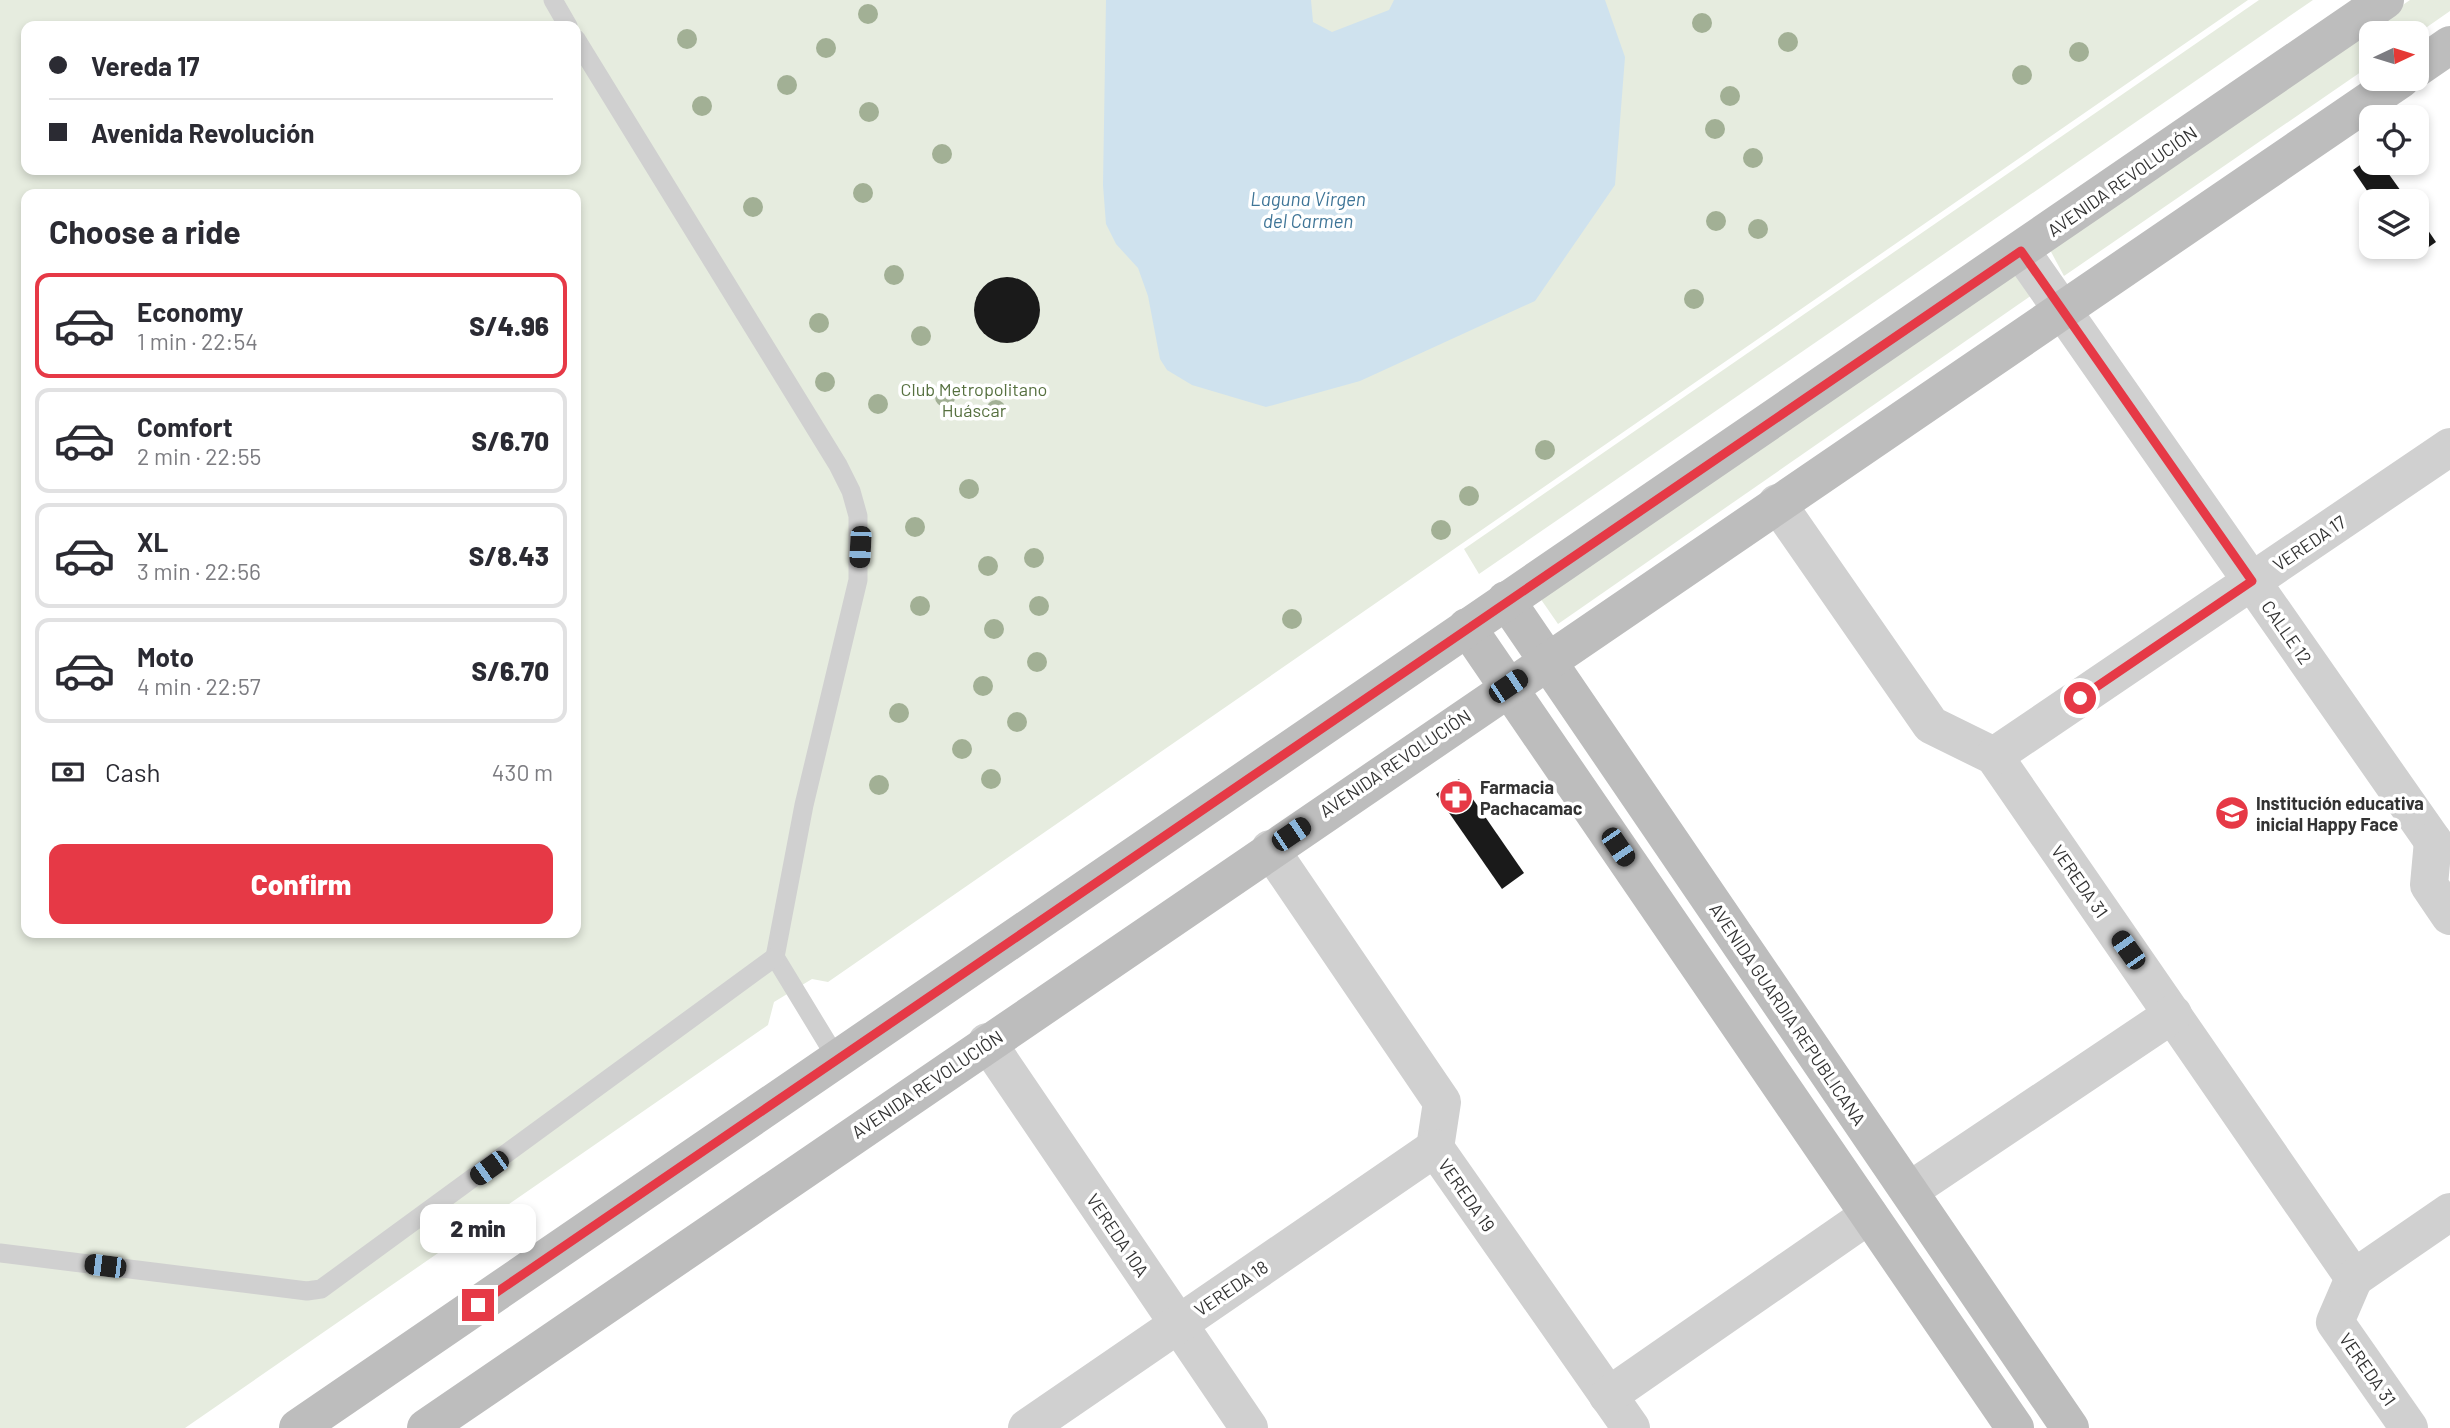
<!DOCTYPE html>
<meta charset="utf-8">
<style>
body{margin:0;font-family:Barlow,sans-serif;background:#f2f2f3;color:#2b2b33;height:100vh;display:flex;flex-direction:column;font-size:26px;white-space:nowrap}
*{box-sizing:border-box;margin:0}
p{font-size:23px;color:#7c7c81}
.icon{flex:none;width:38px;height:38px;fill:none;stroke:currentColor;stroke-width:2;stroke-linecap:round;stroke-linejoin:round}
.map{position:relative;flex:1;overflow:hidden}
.details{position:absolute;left:21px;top:189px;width:560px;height:749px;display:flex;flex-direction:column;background:#fff;border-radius:14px;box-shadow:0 4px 10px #0003}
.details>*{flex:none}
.hud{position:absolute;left:21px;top:21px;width:560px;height:154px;border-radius:14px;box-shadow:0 4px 10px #0003;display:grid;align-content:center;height:154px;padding:0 28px;background:#fff}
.needle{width:46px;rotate:86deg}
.buttons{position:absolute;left:2359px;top:21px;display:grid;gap:14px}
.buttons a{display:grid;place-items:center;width:70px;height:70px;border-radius:14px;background:#fff;box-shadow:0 4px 10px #0003;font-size:35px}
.end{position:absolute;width:32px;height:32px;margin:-16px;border:9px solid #e63946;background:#fff;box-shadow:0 0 0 4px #fff}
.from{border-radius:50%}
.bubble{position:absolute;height:49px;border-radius:14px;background:#fff;box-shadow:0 4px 10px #0003;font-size:23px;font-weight:800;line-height:49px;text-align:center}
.car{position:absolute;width:21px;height:42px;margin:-21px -10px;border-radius:9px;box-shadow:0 0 5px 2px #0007;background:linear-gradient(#222 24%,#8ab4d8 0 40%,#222 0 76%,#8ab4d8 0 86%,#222 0)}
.hud b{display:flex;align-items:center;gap:24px;height:66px;font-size:26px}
.hud b+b{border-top:2px solid #e1e1e2}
.hud i{width:18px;height:18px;background:#2b2b33}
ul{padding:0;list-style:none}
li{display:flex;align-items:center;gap:21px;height:105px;margin:0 14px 10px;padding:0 14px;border:4px solid #e1e1e2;border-radius:14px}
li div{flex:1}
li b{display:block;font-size:26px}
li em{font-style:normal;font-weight:800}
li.on{border-color:#e63946}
li>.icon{width:63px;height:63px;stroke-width:1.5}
h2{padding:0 28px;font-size:32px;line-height:84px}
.pay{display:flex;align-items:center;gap:18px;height:77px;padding:0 28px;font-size:26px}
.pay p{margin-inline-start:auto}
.action{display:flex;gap:14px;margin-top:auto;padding:14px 28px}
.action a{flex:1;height:80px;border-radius:14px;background:#e63946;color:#fff;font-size:28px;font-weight:800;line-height:80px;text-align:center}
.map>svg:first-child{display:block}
</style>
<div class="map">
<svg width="2450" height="1428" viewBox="0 0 2450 1428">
<rect width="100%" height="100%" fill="#fff"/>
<g fill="#e6ecdf" fill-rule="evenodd">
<path d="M0 0H2248L828 982 812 979 774 1002 768 1025 185 1428H0ZM26 26H576V170H26ZM26 194H576V933H26Z"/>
<path d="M2259 0H2313L1479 574 1464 549Z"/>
<path d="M2410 0H2450V11L2417 34 2371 33V65L2064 276 2049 248Z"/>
<path d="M2014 269 2032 295 1558 624 1540 598Z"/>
</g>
<path fill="#cfe2ee" d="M1106 0H1311L1313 22 1332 32 1389 10 1394 0H1605L1625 57 1615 185 1535 301 1360 381 1266 407 1192 385 1167 370 1160 359 1148 296 1138 268 1116 244 1106 224 1103 185Z"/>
<g fill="#1a1a1a">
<path d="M2371 157V163H2381L2408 201H2374L2353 170Z"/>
<path d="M2417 214 2436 242 2413 258 2406 247H2417Z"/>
<circle cx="1007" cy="310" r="33"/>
<path d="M1459 779 1524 873 1502 889 1436 794Z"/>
</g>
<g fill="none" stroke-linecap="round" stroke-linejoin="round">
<g stroke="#d0d0d0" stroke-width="19">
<path d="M553 0 568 26"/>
<path d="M576 39 838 465 851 491 858 516V580L804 805 775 957 837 1059"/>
<path d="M0 1253 307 1291 321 1289 775 957"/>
</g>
<g stroke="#d0d0d0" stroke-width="38">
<path d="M2021 251 2433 841"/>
<path d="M1777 503 1931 725 1994 756 2354 1278"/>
<path d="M1994 756 2450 447"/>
<path d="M2433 841 2429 885 2450 916"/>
<path d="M1270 849 1442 1102 1435 1148 1631 1428"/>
<path d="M987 1042 1249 1428"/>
<path d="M1909 1191 2173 1014"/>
<path d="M2354 1278 2335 1322 2409 1428"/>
<path d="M2354 1278 2450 1212"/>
<path d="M1608 1396 1869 1215"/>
<path d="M1027 1428 1435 1148"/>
</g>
<g stroke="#bdbdbd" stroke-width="38">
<path d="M2417 68 2450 45"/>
<path d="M1506 600 2070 1428"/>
<path d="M1467 627 2015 1428"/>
<path d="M298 1428 2385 0"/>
<path d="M426 1428 2401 79"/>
</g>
</g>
<g fill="#a2b095">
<circle cx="868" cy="14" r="10"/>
<circle cx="1702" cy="23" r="10"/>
<circle cx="687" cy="39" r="10"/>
<circle cx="1788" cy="42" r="10"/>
<circle cx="826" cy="48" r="10"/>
<circle cx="2079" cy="52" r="10"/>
<circle cx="2022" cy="75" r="10"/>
<circle cx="787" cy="85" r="10"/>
<circle cx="1730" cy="96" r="10"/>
<circle cx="702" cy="106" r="10"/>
<circle cx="869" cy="112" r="10"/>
<circle cx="1715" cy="129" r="10"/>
<circle cx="942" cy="154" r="10"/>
<circle cx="1753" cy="158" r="10"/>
<circle cx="863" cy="193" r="10"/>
<circle cx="753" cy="207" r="10"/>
<circle cx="1716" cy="221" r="10"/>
<circle cx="1758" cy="229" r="10"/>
<circle cx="894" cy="275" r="10"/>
<circle cx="1694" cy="299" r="10"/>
<circle cx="819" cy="323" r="10"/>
<circle cx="921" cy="336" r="10"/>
<circle cx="825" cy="382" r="10"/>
<circle cx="945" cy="397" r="10"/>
<circle cx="878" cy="404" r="10"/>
<circle cx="996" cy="410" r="10"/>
<circle cx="1545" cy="450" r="10"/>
<circle cx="969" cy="489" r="10"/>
<circle cx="1469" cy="496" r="10"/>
<circle cx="915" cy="527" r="10"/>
<circle cx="1441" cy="530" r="10"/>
<circle cx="1034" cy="558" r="10"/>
<circle cx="988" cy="566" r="10"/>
<circle cx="920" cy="606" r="10"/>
<circle cx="1039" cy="606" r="10"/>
<circle cx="1292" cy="619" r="10"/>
<circle cx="994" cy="629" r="10"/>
<circle cx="1037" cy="662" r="10"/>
<circle cx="983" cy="686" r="10"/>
<circle cx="899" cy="713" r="10"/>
<circle cx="1017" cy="722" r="10"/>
<circle cx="962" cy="749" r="10"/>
<circle cx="991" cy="779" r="10"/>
<circle cx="879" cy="785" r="10"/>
</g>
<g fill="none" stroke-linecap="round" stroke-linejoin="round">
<path stroke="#e63946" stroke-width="9" d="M478 1305 2021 251 2252 581 2080 698"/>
</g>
<defs>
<g id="pharmacy-disc" transform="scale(1.75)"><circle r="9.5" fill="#e63946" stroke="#fff"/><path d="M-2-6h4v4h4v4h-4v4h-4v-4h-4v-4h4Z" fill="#fff"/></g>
<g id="school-disc" transform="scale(1.75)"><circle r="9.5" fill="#e63946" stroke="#fff"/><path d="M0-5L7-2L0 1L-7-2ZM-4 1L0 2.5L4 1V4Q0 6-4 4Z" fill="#fff"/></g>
</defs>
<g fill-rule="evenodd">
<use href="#pharmacy-disc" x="1456" y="797"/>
<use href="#school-disc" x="2232" y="813"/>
</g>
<g text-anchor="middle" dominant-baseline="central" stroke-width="7" stroke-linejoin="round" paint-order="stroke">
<g font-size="18" fill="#333" stroke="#fff">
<text transform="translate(2122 181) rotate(-35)">AVENIDA REVOLUCIÓN</text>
<text transform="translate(2309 543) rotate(-34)">VEREDA 17</text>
<text transform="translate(2287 632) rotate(55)">CALLE 12</text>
<text transform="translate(1395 763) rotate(-34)">AVENIDA REVOLUCIÓN</text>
<text transform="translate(2080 881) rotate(55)">VEREDA 31</text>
<text transform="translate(1788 1014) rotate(56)">AVENIDA GUARDIA REPUBLICANA</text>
<text transform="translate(927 1084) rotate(-34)">AVENIDA REVOLUCIÓN</text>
<text transform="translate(1467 1195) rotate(55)">VEREDA 19</text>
<text transform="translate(1118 1235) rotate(56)">VEREDA 10A</text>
<text transform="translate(1231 1288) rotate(-34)">VEREDA 18</text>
<text transform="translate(2368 1369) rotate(55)">VEREDA 31</text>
</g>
<g font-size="18" fill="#56703f" stroke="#fff">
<text x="974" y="389">Club Metropolitano<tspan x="974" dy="21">Huáscar</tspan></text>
</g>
<g font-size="18" font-weight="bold" fill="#333" stroke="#fff" text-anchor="start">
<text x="1480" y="787">Farmacia<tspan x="1480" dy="21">Pachacamac</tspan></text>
<text x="2256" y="803">Institución educativa<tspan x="2256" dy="21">inicial Happy Face</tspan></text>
</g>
<g font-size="19" font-style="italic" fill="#3f7597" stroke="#fff">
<text x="1308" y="198">Laguna Virgen<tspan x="1308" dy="22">del Carmen</tspan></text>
</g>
</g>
</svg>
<div class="buttons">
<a><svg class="needle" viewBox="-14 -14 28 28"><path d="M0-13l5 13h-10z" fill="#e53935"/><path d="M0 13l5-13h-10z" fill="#7c7c81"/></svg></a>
<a><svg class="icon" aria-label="locate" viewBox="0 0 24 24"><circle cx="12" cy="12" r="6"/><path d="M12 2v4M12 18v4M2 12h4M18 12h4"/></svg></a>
<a><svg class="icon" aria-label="layers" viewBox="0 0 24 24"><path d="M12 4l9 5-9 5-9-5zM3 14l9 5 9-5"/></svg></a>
</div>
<i class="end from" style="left:2080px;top:698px"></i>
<i class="end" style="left:478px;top:1305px"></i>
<div class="bubble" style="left:420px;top:1204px;width:116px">2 min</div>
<i class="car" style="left:860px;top:547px;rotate:183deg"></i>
<i class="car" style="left:1508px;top:686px;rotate:56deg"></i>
<i class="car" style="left:1291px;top:834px;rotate:56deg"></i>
<i class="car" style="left:1618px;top:847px;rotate:146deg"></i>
<i class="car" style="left:2128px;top:950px;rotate:325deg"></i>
<i class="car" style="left:489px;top:1168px;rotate:234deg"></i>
<i class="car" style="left:105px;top:1266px;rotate:277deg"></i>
<div class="hud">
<b><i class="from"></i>Vereda 17</b>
<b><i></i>Avenida Revolución</b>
</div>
<section class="details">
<h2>Choose a ride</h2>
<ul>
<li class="on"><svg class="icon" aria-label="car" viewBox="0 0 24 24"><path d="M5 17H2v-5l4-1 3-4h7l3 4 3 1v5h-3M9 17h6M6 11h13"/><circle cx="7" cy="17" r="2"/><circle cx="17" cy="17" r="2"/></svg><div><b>Economy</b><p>1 min · 22:54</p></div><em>S/4.96</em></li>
<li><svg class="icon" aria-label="car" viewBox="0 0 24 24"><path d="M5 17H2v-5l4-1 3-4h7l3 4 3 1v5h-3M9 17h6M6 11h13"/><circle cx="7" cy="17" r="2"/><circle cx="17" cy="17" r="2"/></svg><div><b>Comfort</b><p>2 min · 22:55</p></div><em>S/6.70</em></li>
<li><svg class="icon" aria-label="car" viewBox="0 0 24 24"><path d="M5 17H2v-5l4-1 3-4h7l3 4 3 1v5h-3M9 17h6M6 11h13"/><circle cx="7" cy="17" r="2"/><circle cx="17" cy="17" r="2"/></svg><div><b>XL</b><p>3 min · 22:56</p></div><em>S/8.43</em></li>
<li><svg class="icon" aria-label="car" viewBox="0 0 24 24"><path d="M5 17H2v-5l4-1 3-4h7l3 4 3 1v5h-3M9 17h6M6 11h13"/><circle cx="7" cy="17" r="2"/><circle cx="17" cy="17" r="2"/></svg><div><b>Moto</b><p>4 min · 22:57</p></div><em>S/6.70</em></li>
</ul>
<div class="pay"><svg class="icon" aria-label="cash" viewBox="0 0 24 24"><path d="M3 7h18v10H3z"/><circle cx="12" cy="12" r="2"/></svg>Cash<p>430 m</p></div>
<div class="action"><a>Confirm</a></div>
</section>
</div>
